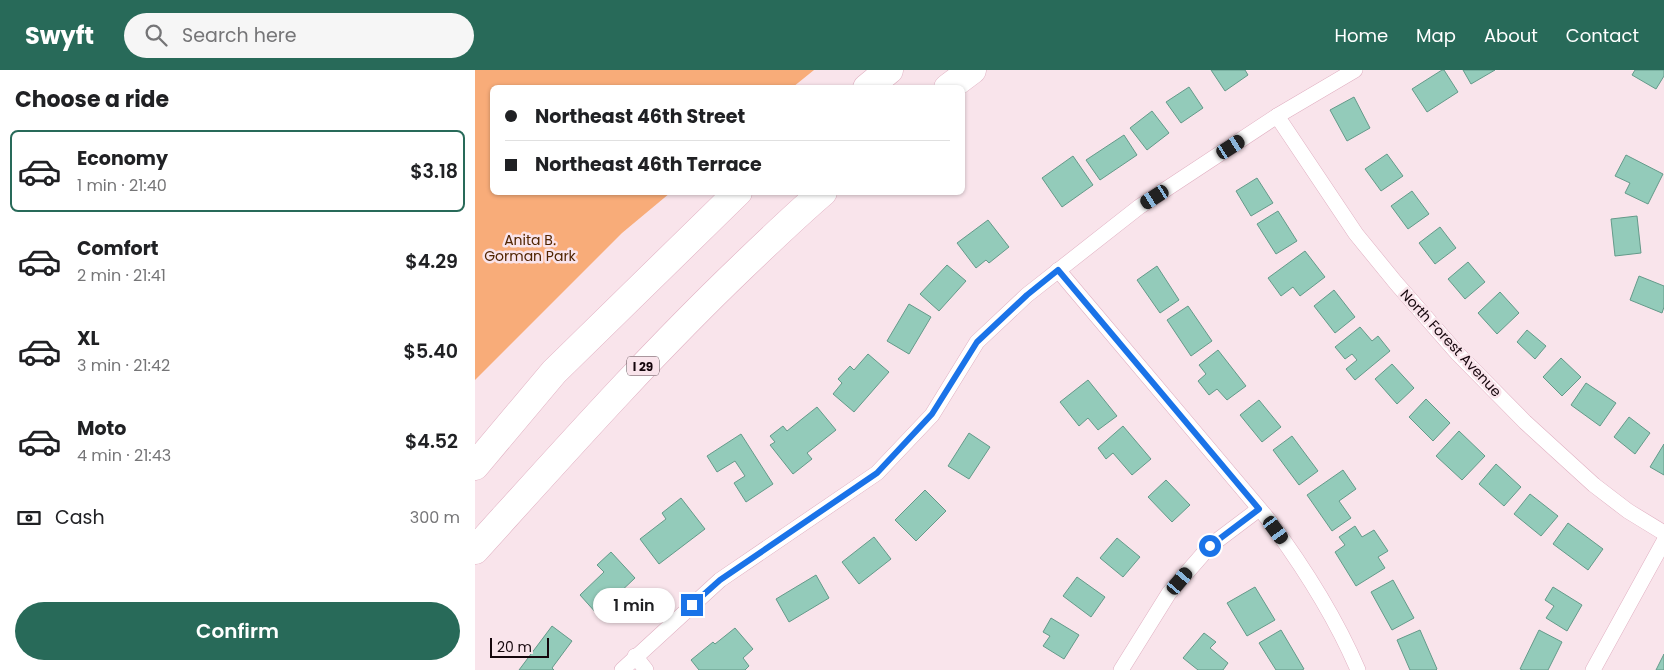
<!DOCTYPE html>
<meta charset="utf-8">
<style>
body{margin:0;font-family:Poppins,sans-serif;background:#f6f6f6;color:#202124;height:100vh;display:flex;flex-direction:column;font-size:19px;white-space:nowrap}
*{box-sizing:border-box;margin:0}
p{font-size:16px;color:#757577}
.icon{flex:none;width:28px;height:28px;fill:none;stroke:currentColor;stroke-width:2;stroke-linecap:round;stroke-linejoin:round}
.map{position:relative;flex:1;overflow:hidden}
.details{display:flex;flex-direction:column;background:#fff;width:475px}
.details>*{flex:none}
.banner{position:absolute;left:15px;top:15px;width:475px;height:110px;border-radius:8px;box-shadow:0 1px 4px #0004;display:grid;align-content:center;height:110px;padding:0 15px;background:#fff}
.scale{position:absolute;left:15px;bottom:12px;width:59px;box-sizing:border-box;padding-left:5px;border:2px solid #15060c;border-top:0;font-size:14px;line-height:18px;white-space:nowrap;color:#15060c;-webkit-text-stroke:4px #f9e4eb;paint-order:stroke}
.end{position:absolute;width:22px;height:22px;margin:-11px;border:6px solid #1a73e8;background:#fff;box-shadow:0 0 0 2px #fff}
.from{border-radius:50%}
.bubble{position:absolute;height:35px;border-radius:18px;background:#fff;box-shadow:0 1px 4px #0004;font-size:16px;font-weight:600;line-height:35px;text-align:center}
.car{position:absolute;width:15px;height:30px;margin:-15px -8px;border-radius:6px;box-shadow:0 0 4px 1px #0007;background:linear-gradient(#222 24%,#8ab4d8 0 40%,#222 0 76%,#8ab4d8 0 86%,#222 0)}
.banner b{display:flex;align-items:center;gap:18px;height:48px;font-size:19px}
.banner b+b{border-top:1px solid #e0e0e0}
.banner i{width:12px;height:12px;background:#202124}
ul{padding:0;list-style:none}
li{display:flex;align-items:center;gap:15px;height:82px;margin:0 10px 8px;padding:0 5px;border:2px solid transparent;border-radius:8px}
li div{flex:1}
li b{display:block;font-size:19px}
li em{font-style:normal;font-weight:600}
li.active{border-color:#286a59}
li>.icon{width:45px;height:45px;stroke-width:1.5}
h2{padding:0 15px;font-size:22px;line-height:60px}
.pay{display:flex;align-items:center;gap:12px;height:55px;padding:0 15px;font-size:19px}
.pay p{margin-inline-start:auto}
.button{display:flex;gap:10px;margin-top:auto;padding:10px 15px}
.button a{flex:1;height:58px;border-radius:30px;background:#286a59;color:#fff;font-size:20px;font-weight:600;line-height:58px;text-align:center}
header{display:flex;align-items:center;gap:30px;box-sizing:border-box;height:70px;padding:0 25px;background:#286a59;color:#fff}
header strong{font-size:24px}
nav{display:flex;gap:28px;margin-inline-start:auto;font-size:18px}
.search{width:350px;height:45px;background:#f6f6f6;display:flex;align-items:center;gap:12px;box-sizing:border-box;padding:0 18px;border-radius:28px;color:#757577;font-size:19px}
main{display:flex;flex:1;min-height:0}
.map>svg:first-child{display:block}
</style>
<header>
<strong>Swyft</strong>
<div class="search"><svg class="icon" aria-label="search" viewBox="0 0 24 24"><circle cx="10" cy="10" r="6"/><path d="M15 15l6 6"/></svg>Search here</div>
<nav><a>Home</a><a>Map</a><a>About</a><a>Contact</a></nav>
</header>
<main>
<section class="details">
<h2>Choose a ride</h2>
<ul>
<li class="active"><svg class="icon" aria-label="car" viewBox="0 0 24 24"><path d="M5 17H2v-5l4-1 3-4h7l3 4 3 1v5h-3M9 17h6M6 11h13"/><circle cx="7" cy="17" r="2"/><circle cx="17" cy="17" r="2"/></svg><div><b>Economy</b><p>1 min · 21:40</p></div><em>$3.18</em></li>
<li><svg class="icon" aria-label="car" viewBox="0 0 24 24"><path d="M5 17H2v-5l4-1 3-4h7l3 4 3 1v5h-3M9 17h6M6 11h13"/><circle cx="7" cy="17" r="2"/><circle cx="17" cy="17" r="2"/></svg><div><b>Comfort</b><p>2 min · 21:41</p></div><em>$4.29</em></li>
<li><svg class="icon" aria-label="car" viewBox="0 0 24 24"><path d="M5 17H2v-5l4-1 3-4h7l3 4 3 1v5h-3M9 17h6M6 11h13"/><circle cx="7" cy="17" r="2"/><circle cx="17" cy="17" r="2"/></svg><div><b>XL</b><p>3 min · 21:42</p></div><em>$5.40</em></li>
<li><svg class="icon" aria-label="car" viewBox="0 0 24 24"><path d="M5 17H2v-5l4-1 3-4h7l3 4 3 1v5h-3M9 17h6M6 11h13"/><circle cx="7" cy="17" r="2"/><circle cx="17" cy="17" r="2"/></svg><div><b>Moto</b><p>4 min · 21:43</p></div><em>$4.52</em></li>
</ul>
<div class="pay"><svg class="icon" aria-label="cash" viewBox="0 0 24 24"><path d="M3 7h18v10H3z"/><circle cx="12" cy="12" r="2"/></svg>Cash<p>300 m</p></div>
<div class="button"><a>Confirm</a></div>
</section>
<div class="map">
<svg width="1189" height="600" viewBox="0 0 1189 600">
<rect width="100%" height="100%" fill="#f9e4eb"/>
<path fill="#f8ac79" d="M0 0H339L318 17 18 18V122L195 123 147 163 0 310Z"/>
<g fill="#93cbba" stroke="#649a8a">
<path d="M736 0H770L773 5 750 21Z"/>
<path d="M967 0H969L983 22 952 42 937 19Z"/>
<path d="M988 0H1020L996 14Z"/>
<path d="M1160 0H1189V6L1181 19 1157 5Z"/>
<path d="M714 17 728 38 706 53 691 32Z"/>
<path d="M879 27 895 58 872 71 855 40Z"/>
<path d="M677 41 694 63 672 80 655 58Z"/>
<path d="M649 65 662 85 625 110 611 90Z"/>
<path d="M912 84 928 106 906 121 890 99Z"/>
<path d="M1151 85 1188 104 1173 134 1150 123 1155 113 1140 106Z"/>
<path d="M598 86 618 115 587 137 567 108Z"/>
<path d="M782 108 798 133 776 146 761 121Z"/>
<path d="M937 121 954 144 933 159 916 136Z"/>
<path d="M803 141 822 171 801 184 782 154Z"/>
<path d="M1162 146 1166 183 1140 186 1136 149Z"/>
<path d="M513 150 534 177 514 193 511 190 501 198 482 173Z"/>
<path d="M965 157 981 178 960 194 944 173Z"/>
<path d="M830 181 850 207 825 226 818 217 806 226 793 208Z"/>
<path d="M993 192 1010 212 990 229 973 209Z"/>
<path d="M472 195 491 211 464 241 445 224Z"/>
<path d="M682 196 704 230 685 243 662 210Z"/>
<path d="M1164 206 1189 216V237L1187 243 1155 230Z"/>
<path d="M859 220 880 247 860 263 839 236Z"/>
<path d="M1025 222 1044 243 1022 264 1003 243Z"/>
<path d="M434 234 456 247 434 284 412 271Z"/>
<path d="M713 236 737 271 716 286 692 250Z"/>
<path d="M885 257 897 271 903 266 915 281 880 310 871 299 882 290 877 284 870 289 860 277Z"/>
<path d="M1052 260 1071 276 1060 289 1042 272Z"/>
<path d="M743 280 771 316 752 330 742 319 734 325 723 311 731 304 724 295Z"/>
<path d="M393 284 414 302 379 342 358 324 367 313 363 309 375 296 379 300Z"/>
<path d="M1086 288 1106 307 1087 326 1068 307Z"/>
<path d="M917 294 939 318 922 334 900 309Z"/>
<path d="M613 310 642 346 623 360 613 348 604 356 585 332Z"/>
<path d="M1111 313 1141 333 1125 356 1096 335Z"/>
<path d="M951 329 975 353 958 371 934 347Z"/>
<path d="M784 330 806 357 787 372 765 345Z"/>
<path d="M342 337 361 360 332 383 337 389 318 404 295 375 300 372 295 366 308 356 312 361Z"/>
<path d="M1154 347 1175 363 1160 384 1139 367Z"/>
<path d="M648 356 676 389 657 405 638 383 631 389 623 378Z"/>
<path d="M984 361 1010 386 987 410 961 386Z"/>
<path d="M494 363 515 377 494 409 473 396Z"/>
<path d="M266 364 298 414 271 432 259 413 270 406 260 391 242 402 232 386Z"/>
<path d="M817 366 843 401 824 415 798 380Z"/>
<path d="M1189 374V405L1175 397Z"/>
<path d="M1021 394 1046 417 1029 436 1004 414Z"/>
<path d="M868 400 881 419 864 431 876 448 857 461 832 425Z"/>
<path d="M691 410 715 435 697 452 673 427Z"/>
<path d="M450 420 471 441 441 471 420 450Z"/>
<path d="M1055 424 1083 446 1066 466 1039 444Z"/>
<path d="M206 428 230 459 184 494 165 469 191 449 187 443Z"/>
<path d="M1093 453 1128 479 1113 500 1078 474Z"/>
<path d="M880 456 887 467 899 460 913 481 903 487 910 498 881 516 860 482 870 475 864 467Z"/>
<path d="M399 467 416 489 384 514 367 492Z"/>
<path d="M642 468 665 487 648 507 625 488Z"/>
<path d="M136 482 160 508 122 544 105 525 129 502 122 495Z"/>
<path d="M341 505 354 528 314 552 301 529Z"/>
<path d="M602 507 630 527 616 547 588 526Z"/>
<path d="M918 510 939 548 917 560 896 522Z"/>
<path d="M780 517 800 550 772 566 752 533Z"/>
<path d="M1078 517 1107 535 1092 561 1071 548 1079 536 1070 530Z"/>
<path d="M576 548 604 565 589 589 568 576 575 566 568 562Z"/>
<path d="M77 556 97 571 77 598 79 600H44Z"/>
<path d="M260 558 278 579 268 588 274 596 270 600H224L216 590 238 572 240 574Z"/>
<path d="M806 560 829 599 827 600H801L784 573Z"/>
<path d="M945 560 962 599 961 600H935L922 570Z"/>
<path d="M1064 560 1087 572 1073 600H1048L1045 599Z"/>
<path d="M729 563 741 572 735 578 753 593 748 600H723L708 588Z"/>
<path d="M1189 584V600H1181Z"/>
</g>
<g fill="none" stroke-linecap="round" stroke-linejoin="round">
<g stroke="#e0afc1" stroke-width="16">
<g id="minor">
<path d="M802 46 881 164 921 213 983 284 1050 352 1119 415 1153 441 1189 463"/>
<path d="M583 200 793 449C828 496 860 546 883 600"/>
<path d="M160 586 171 600"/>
<path d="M147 600 245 510 402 403 457 345 502 272 552 225 664 137 802 46 880 0"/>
<path d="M646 600 694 523 735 476 784 439"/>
<path d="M1118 600 1189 471"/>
</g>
</g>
<g stroke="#e0afc1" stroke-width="29">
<g id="motorway">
<path d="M392 18 414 0"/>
<path d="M473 18 497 0"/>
<path d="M0 396 79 302 263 122"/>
<path d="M0 480C87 384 173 287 267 197 294 171 320 146 348 122"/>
</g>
</g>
<use href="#minor" stroke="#fff" stroke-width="15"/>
<use href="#motorway" stroke="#fff" stroke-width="28"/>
</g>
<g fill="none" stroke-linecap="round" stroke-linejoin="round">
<path stroke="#1a73e8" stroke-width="6" d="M217 535 245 510 402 403 457 344 502 272 552 225 583 200 784 439 735 476"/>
</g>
<g text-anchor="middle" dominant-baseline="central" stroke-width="5" stroke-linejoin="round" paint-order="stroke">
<rect fill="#f9e4eb" stroke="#59494f" stroke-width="1" x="152" y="286.5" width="32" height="19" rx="4"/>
<g font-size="12" font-weight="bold" fill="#15060c">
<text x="168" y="296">I 29</text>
</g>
<g font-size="14" fill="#502400" stroke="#f9e4eb">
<text x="55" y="170">Anita B.<tspan x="55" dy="16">Gorman Park</tspan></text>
</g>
<g font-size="14" fill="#15060c" stroke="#f9e4eb">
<text transform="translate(976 273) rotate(47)">North Forest Avenue</text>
</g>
</g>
</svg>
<div class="scale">20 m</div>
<i class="end from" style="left:735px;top:476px"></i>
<i class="end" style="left:217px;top:535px"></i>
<div class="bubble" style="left:118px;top:518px;width:82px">1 min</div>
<i class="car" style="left:756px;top:77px;rotate:57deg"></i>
<i class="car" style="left:680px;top:127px;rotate:237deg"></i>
<i class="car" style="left:801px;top:460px;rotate:144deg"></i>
<i class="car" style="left:705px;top:511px;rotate:40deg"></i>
<div class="banner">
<b><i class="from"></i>Northeast 46th Street</b>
<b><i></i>Northeast 46th Terrace</b>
</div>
</div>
</main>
